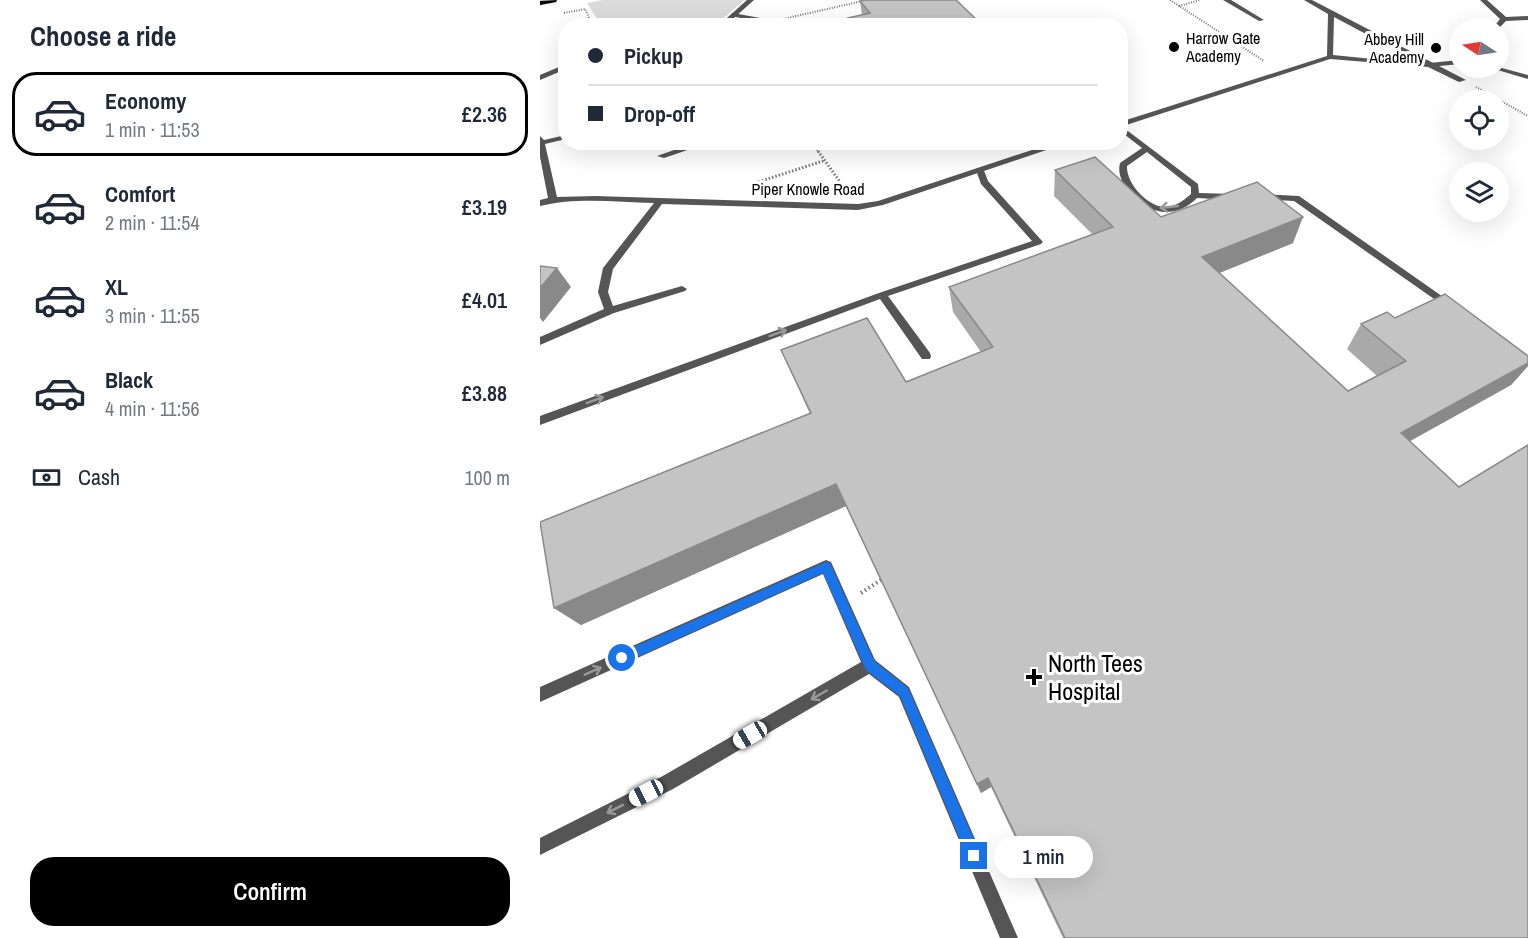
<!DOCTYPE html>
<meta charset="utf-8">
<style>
body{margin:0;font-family:"Archivo Narrow",sans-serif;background:#f2f2f3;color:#1f2937;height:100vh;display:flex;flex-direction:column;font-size:22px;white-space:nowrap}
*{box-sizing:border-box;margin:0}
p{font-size:20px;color:#747a83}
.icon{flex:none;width:33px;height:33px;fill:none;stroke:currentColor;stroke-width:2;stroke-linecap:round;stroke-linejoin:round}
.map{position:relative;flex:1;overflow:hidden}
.sheet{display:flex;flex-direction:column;background:#fff;width:540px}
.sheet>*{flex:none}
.hud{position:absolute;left:18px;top:18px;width:570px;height:132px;border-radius:24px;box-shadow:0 6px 24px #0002;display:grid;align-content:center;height:132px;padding:0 30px;background:#fff}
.needle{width:39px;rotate:282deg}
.buttons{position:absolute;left:909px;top:18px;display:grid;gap:12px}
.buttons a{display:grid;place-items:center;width:60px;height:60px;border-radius:50%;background:#fff;box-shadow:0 6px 24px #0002;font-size:30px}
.end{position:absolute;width:27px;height:27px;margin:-14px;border:8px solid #1a73e8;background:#fff;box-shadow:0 0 0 3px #fff}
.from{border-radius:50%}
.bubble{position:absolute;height:42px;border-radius:21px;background:#fff;box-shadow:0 6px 24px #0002;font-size:20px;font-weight:600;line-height:42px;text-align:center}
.car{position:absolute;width:18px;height:36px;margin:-18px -9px;border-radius:8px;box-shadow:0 0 4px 2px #0007;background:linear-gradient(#fff 24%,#345 0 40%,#fff 0 76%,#345 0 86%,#fff 0)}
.hud b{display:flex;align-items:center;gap:21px;height:57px;font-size:22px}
.hud b+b{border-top:2px solid #e0e1e3}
.hud i{width:15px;height:15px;background:#1f2937}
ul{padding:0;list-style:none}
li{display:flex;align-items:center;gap:18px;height:84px;margin:0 12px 9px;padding:0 18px;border:3px solid transparent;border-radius:24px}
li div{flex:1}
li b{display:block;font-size:22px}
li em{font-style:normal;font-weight:600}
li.on{border-color:#000}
li>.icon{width:54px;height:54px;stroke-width:1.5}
h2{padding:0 30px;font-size:27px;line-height:72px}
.pay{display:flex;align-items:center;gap:15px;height:66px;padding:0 30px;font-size:22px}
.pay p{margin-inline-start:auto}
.button{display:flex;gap:12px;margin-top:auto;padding:12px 30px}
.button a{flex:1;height:69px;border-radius:24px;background:#000;color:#fff;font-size:24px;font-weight:600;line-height:69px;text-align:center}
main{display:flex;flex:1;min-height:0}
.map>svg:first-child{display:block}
</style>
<main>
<section class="sheet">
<h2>Choose a ride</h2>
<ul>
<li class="on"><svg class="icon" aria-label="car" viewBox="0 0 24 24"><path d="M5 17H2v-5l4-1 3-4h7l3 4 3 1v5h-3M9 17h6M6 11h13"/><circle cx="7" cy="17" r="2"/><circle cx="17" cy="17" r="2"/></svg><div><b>Economy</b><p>1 min · 11:53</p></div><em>£2.36</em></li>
<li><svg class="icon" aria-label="car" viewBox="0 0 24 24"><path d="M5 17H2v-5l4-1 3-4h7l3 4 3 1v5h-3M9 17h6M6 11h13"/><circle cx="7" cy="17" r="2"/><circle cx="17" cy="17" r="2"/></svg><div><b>Comfort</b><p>2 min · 11:54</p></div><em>£3.19</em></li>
<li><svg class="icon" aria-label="car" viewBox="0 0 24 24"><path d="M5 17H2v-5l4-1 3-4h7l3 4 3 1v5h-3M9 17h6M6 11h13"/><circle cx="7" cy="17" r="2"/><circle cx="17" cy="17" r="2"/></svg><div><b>XL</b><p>3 min · 11:55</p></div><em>£4.01</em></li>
<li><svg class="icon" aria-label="car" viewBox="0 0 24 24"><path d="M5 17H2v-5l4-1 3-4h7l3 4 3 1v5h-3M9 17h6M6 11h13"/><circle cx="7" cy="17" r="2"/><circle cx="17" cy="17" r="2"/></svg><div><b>Black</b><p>4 min · 11:56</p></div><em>£3.88</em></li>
</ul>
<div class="pay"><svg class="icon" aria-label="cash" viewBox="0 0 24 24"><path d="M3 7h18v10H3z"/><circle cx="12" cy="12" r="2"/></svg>Cash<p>100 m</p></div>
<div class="button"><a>Confirm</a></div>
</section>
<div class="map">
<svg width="988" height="938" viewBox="0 0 988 938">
<rect width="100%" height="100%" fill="#fff"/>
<path fill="#dcdcdc" d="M63 0H204L176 25H61L47 3Z"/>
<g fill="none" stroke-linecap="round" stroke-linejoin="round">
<g stroke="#dbdbdb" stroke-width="1">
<path id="primary" d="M17 0 16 2 0 5V1Z"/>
</g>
<g stroke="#777" stroke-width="2" stroke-dasharray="1 1.5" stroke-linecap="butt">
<path d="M630 0 724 61"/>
<path d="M639 6 660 0"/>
<path d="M24 13 45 9 53 26"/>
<path d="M243 19 327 0"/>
<path d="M936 87 988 116"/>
<path d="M271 142 279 153"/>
</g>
<g stroke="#777" stroke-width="3" stroke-dasharray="1.5 2" stroke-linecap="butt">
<path d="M278 151 305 189"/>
<path d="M212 184 283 161"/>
</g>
<path stroke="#777" stroke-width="4" stroke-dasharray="1.5 3" stroke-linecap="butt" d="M321 593 341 580"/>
<g fill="#555" fill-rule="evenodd">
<path d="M940 0H947L966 17 988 16V20L966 21 958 29 953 28 960 19Z"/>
<path d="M193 13 220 18 234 26H225L216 21 191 16V14Z"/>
<path d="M920 60V64L889 67 885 65 889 63Z"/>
<path d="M958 67 988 75V79L951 68Z"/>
<path d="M580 125 658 184 659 193 693 194 697 197 693 200 657 198C648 207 636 213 623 212 603 210 574 184 580 163L602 148 580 131ZM607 152 651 187V194C643 201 635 207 624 207 607 206 586 183 587 166Z"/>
<path d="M157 142H171L124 158 117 156Z"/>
<path d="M437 168H443L448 181 503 242 501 244 348 296 390 353 391 356 390 359H382L340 299 0 425V416L339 293 492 241 441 184 436 170Z"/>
<path d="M719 194 759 196 916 306 915 308H907L754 201 716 199V195Z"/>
<path d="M286 560 291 562 335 660 369 687 478 938H460L359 697 329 674 133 789 0 855V838L121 777 321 662 283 574 0 702V687Z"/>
</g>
<g fill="#555" fill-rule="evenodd">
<path d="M207 0H214L185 26H178Z"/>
<path d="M683 0H691L724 20 719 21Z"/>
<path d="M764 0H772L926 80 919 82 888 67 790 59 580 127V122L787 56 788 14ZM794 17 882 64 793 55Z"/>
<path d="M26 64V69L0 80V75Z"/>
<path d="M26 135V139L5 144 17 197 55 196 318 204 338 201 516 142H530L343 205 318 210 122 204 73 269 68 292 73 306 142 286 147 289 145 291 74 313 0 345V337L64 309 58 292 63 268 114 203C77 202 36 197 0 206V200L8 198 0 157V136L4 140Z"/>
</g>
<use href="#primary" fill="#000" fill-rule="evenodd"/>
</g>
<g fill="#a9a9a9">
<path d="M320 1 438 26H310L308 18 322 15Z"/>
<path d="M515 170 621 217 753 243 679 273 808 391 837 376 807 349 821 324 855 318 988 356V366L971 385 870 441 988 938H523L451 787 441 793 306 506 41 625 14 608 270 414 241 350 366 382 441 352 413 312 409 287 552 234 514 196Z"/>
</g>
<g fill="#898989">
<path d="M438 21V26H430V23Z"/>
<path d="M763 217 753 243 655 283 662 257Z"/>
<path d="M17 268 31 287 3 322 0 318V288Z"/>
<path d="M988 363V366L971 385 843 456 861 433Z"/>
<path d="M296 484 306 506 41 625 14 608Z"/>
<path d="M448 778 451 787 441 793 437 784Z"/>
</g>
<g fill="#c4c4c4" stroke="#898989" stroke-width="1.5">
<path d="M326 0H416L438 21 430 23 433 26H314L308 18 330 13 320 1Z"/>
<path d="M555 157 621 217 717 182 763 217 662 257 808 391 866 361 821 324 847 312 855 318 905 294 988 356V363L861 433 919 487 988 445V938H525L448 778 437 784 296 484 14 608 0 522 271 413 241 350 327 318 366 382 453 347 409 287 573 227 515 170Z"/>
<path d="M0 266 17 268 0 288Z"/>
</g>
<defs><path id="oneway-shaft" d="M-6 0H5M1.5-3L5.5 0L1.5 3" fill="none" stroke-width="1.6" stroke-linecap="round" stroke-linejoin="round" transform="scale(1.5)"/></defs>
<g stroke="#999">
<use href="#oneway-shaft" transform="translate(629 207) rotate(174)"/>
<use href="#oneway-shaft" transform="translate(238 333) rotate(-20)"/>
<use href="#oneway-shaft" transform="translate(55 400) rotate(-20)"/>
<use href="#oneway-shaft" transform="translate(53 671) rotate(-24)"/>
<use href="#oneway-shaft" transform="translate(279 695) rotate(150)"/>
<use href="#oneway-shaft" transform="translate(75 809) rotate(153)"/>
</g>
<path fill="#1a73e8" d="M286 562 290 563 334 661 368 688 441 856 439 861 434 863 429 861 360 696 326 670 283 573 86 662H78V654Z"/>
<g fill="#000" stroke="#fff" stroke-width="2">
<circle cx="634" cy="47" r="6"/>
<circle cx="896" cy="48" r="6"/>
<path d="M491 668h6v6h6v6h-6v6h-6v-6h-6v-6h6z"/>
</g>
<g text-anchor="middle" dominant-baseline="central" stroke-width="6" stroke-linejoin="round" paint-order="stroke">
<g font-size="16" fill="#000" stroke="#fff" text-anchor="start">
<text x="646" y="38">Harrow Gate<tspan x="646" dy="18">Academy</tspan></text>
<text x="884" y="39" text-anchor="end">Abbey Hill<tspan x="884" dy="18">Academy</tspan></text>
</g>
<g font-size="16" fill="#000" stroke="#fff">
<text x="268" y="189">Piper Knowle Road</text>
</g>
<g font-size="24" fill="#000" stroke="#fff" text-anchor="start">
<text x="508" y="663">North Tees<tspan x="508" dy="28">Hospital</tspan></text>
</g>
</g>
</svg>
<div class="buttons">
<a><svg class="needle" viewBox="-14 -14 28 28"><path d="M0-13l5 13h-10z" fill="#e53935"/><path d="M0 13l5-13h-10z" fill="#747a83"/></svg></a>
<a><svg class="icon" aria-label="locate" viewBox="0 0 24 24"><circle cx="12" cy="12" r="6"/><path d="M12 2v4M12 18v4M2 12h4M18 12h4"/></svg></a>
<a><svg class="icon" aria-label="layers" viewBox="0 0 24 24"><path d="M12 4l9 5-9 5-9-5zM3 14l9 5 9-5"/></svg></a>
</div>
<i class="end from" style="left:82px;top:658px"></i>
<i class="end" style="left:434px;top:856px"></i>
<div class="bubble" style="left:454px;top:836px;width:99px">1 min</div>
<i class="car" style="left:210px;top:735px;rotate:240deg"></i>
<i class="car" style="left:106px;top:793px;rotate:243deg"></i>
<div class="hud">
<b><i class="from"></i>Pickup</b>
<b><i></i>Drop-off</b>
</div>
</div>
</main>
